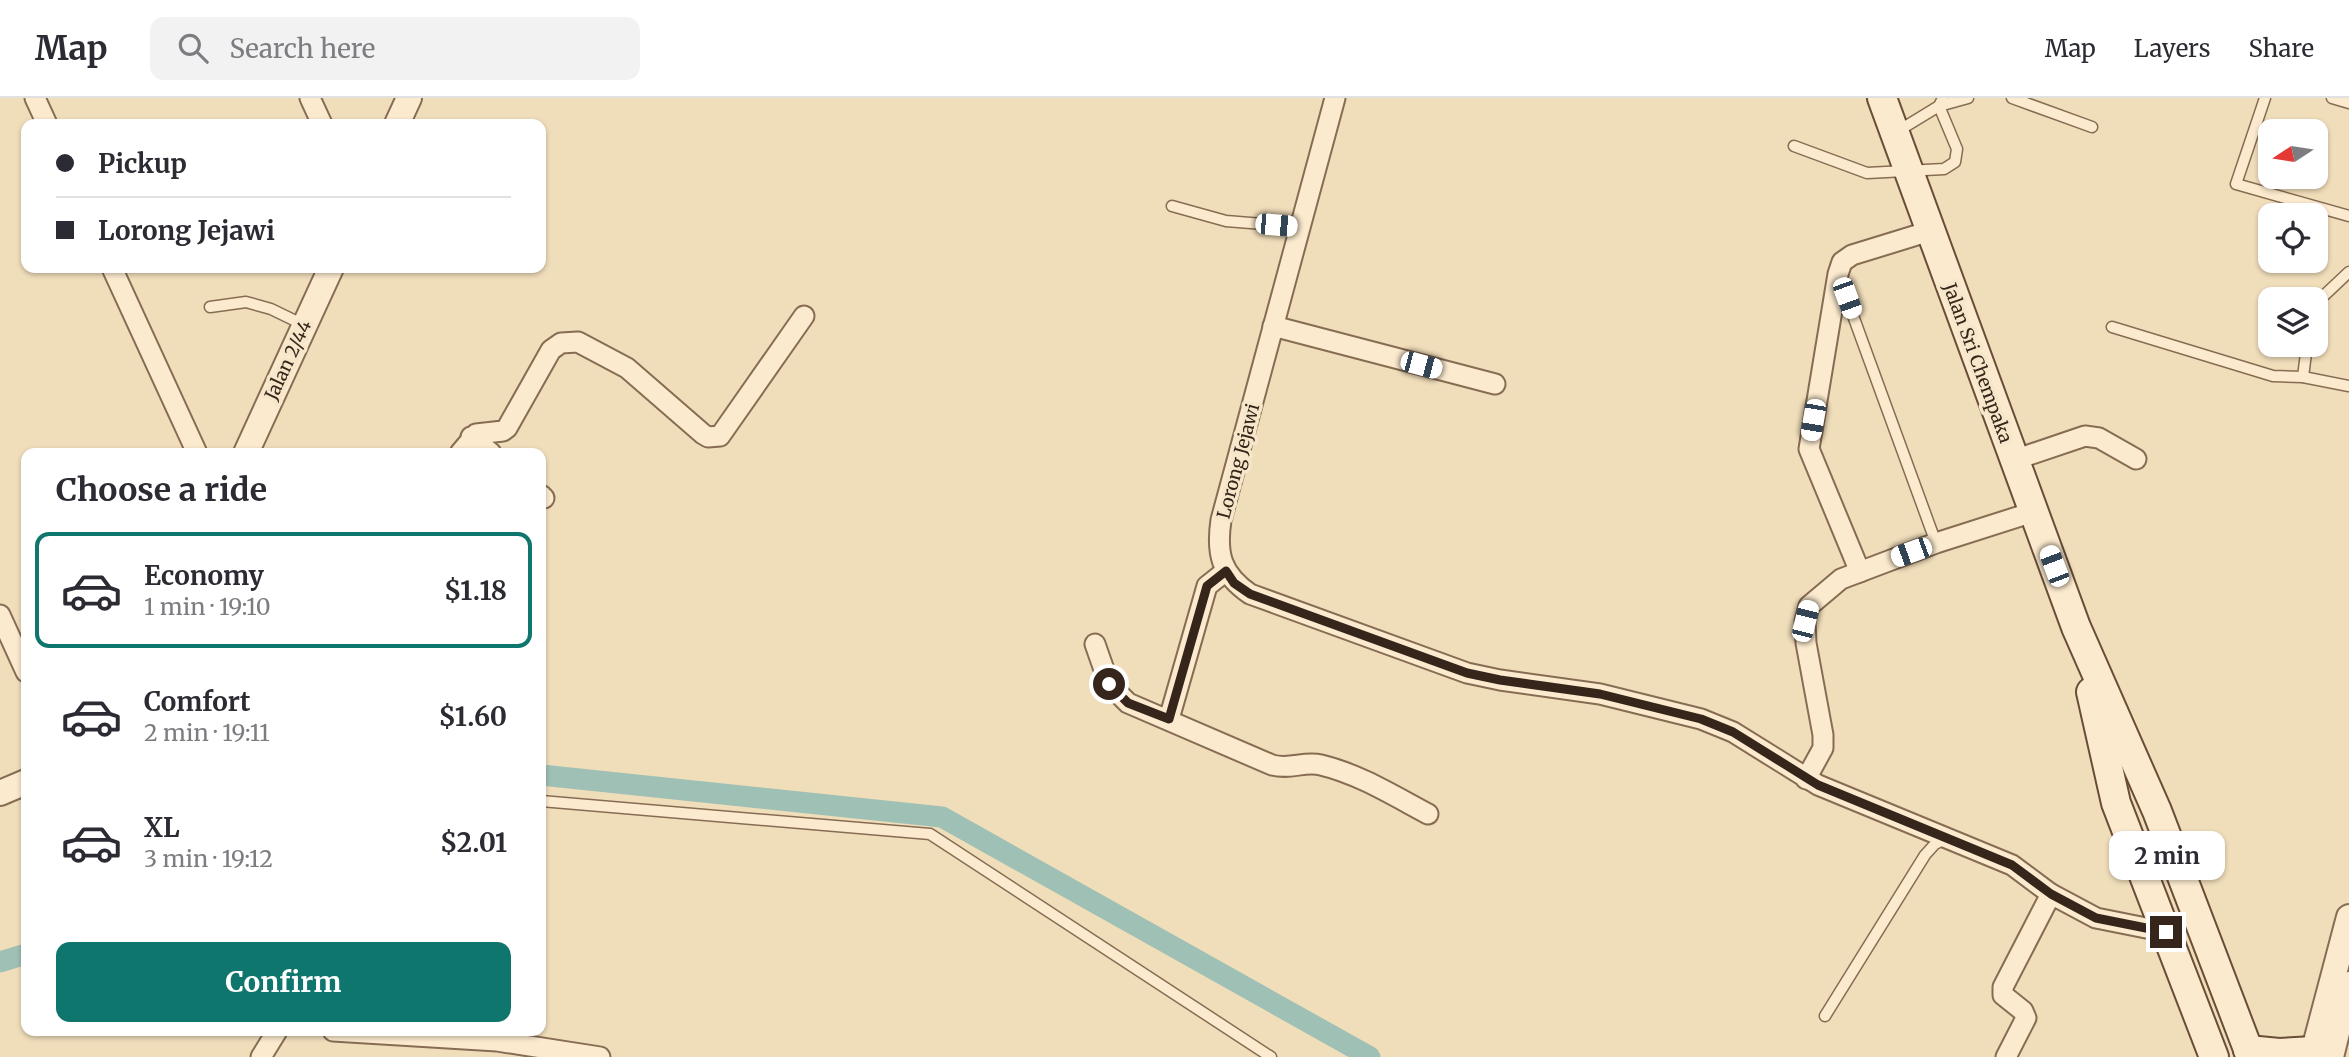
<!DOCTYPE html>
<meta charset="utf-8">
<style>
body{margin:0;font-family:Merriweather,serif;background:#f2f2f3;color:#2b2b33;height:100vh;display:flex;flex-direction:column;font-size:26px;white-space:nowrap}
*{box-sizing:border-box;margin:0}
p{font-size:23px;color:#7c7c81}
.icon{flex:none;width:38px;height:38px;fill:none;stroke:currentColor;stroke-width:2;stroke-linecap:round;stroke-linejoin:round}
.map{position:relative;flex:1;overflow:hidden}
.panel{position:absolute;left:21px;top:350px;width:525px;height:588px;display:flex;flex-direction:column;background:#fff;border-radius:14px;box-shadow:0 2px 5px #0004}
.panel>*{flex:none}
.banner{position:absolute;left:21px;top:21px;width:525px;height:154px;border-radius:14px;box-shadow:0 2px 5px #0004;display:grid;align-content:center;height:154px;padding:0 35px;background:#fff}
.needle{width:46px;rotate:258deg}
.buttons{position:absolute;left:2258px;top:21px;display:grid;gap:14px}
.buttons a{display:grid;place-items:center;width:70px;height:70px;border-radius:14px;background:#fff;box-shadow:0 2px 5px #0004;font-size:35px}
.end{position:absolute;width:32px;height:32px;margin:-16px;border:9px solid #35251a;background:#fff;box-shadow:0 0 0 4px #fff}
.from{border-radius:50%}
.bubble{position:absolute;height:49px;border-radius:14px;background:#fff;box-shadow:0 2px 5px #0004;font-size:23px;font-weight:700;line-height:49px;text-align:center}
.car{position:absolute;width:21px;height:42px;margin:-21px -10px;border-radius:9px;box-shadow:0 0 5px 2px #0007;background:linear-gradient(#fff 24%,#345 0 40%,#fff 0 76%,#345 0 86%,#fff 0)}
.banner b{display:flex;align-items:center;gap:24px;height:66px;font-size:26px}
.banner b+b{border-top:2px solid #e1e1e2}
.banner i{width:18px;height:18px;background:#2b2b33}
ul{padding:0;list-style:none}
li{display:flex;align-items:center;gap:21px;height:116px;margin:0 14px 10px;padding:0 21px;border:4px solid transparent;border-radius:14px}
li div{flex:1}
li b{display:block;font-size:26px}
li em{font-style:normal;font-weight:700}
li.selected{border-color:#0f766e}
li>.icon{width:63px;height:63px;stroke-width:1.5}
h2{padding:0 35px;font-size:32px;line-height:84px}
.cta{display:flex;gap:14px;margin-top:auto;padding:14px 35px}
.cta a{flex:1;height:80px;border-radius:14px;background:#0f766e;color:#fff;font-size:28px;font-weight:700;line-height:80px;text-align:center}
header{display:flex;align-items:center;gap:42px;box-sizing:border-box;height:98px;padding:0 35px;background:#fff;border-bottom:2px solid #e1e1e2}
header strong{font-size:33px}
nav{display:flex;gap:38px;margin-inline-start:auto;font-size:24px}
.search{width:490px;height:63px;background:#f2f2f3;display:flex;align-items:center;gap:18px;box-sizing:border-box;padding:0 24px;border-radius:14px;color:#7c7c81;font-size:26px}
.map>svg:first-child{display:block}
</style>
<header>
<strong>Map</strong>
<div class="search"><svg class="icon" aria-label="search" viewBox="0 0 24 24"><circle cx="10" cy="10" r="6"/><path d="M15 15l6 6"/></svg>Search here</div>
<nav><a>Map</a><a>Layers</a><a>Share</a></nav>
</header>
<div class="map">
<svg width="2349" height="959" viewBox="0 0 2349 959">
<rect width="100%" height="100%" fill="#f0ddba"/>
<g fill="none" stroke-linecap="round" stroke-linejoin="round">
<g stroke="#9fc0b4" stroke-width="21">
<path d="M541 677 942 719 1370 959"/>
<path d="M0 864 26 856"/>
</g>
<g stroke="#876c54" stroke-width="13">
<g id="service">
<path d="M2012 0 2092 29"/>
<path d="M2265 0 2236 86 2349 118"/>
<path d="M2332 0 2349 5"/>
<path d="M1898 33 1939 8 1943 0"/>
<path d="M1794 48 1867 75 1944 71 1955 64 1957 51 1939 8 1968 0"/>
<path d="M1172 108 1226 123 1301 129"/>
<path d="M1840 182 1936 445"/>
<path d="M2315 206 2349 174"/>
<path d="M210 209 246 204 271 211 304 227"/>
<path d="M2112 229 2273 278 2303 279 2349 288"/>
<path d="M2303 279 2307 247"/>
<path d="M541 703 930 736 1271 959"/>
<path d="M1825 918 1925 757 1935 746 1947 740"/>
</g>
</g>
<g stroke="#876c54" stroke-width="23">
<g id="minor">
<path d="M35 0 47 26"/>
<path d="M310 0 322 26"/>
<path d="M1335 0 1221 422C1216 456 1221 476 1250 496L1467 575 1500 582 1600 596 1701 621 1733 634 1818 687 2012 767 2051 796 2096 820 2166 834"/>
<path d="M112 170 197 355"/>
<path d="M1273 228 1495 286"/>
<path d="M471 339 491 355"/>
<path d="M460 355 476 336 503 333 507 330 551 252 561 245 578 244 627 270 703 336 708 339 720 338 804 218"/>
<path d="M2014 362 2085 338 2099 340 2136 361"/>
<path d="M541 397 544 400"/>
<path d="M1860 474 1809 351 1838 176 1842 164 1852 157 1930 133"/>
<path d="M0 517 26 574"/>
<path d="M1095 546 1109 586 1128 605 1272 667C1290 672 1304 663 1321 667 1359 676 1394 698 1428 716"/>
<path d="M1169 621 1207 488 1226 473"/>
<path d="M1806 681 1823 650V637L1806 545 1805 523 1809 508 1841 481 1936 445 2033 414"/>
<path d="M333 933 497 943 600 959"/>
<path d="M261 959 277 933"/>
<path d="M2006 959 2026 920 2023 913 2003 897V889L2051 796"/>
</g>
</g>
<g stroke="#876c54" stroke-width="28">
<g id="tertiary">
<path d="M397 26 409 0"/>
<path d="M246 355 331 170"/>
<path d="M0 695 26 684"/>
<path d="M2312 959 2349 819"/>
<path d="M2331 959 2349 886"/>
</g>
</g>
<g stroke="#694d37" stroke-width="32">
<g id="secondary">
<path d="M1882 0 2076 529 2157 713 2251 959"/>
<path d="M2091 594 2116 705 2214 959"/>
<path d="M2248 952 2279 955 2314 953"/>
</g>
</g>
<use href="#service" stroke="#fbeace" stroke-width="10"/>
<use href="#minor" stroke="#fbeace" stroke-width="19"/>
<use href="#tertiary" stroke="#fbeace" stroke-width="24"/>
<use href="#secondary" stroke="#fbeace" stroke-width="28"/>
</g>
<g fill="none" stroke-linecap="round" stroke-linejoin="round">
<path stroke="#35251a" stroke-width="9" d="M1109 586 1128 605 1169 621 1207 488 1226 473 1234 485 1250 496 1467 575 1500 582 1600 596 1701 621 1733 634 1818 687 2012 767 2051 796 2096 820 2166 834"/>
</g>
<g text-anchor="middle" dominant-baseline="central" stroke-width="7" stroke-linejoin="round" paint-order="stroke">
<g font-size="18" fill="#35251a" stroke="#f7e7ca">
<text transform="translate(288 262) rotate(-65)">Jalan 2/44</text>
<text transform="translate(1978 265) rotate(70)">Jalan Sri Chempaka</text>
<text transform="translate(1238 363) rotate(-75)">Lorong Jejawi</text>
</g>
</g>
</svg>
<div class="buttons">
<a><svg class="needle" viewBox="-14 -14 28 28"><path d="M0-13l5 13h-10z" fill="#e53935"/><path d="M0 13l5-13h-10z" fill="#7c7c81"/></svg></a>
<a><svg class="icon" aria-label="locate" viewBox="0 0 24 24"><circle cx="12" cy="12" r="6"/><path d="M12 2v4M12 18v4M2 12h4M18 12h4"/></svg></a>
<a><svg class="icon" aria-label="layers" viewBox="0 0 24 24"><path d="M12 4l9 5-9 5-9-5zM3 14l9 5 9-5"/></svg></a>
</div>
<i class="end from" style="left:1109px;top:586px"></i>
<i class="end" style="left:2166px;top:834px"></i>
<div class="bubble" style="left:2109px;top:733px;width:116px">2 min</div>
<i class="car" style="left:1276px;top:127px;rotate:95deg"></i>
<i class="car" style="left:1847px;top:200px;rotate:160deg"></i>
<i class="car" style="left:1421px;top:267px;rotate:105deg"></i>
<i class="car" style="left:1813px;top:322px;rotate:190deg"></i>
<i class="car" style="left:1911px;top:454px;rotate:250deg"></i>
<i class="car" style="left:2054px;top:468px;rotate:339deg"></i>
<i class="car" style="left:1805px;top:523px;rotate:14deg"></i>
<div class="banner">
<b><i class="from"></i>Pickup</b>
<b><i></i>Lorong Jejawi</b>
</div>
<section class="panel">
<h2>Choose a ride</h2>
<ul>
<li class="selected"><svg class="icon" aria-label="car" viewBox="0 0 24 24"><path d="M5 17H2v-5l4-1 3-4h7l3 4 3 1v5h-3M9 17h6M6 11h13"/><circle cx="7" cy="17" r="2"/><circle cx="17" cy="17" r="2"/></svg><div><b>Economy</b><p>1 min · 19:10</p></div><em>$1.18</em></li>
<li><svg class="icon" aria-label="car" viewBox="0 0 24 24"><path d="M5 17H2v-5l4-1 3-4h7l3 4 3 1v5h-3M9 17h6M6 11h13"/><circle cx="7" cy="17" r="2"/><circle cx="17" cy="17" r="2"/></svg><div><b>Comfort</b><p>2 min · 19:11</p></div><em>$1.60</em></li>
<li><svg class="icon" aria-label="car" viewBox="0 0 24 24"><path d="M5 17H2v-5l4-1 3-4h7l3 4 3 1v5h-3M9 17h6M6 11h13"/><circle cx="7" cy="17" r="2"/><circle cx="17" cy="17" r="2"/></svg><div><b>XL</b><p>3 min · 19:12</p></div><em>$2.01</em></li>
</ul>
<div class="cta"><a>Confirm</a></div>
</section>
</div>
